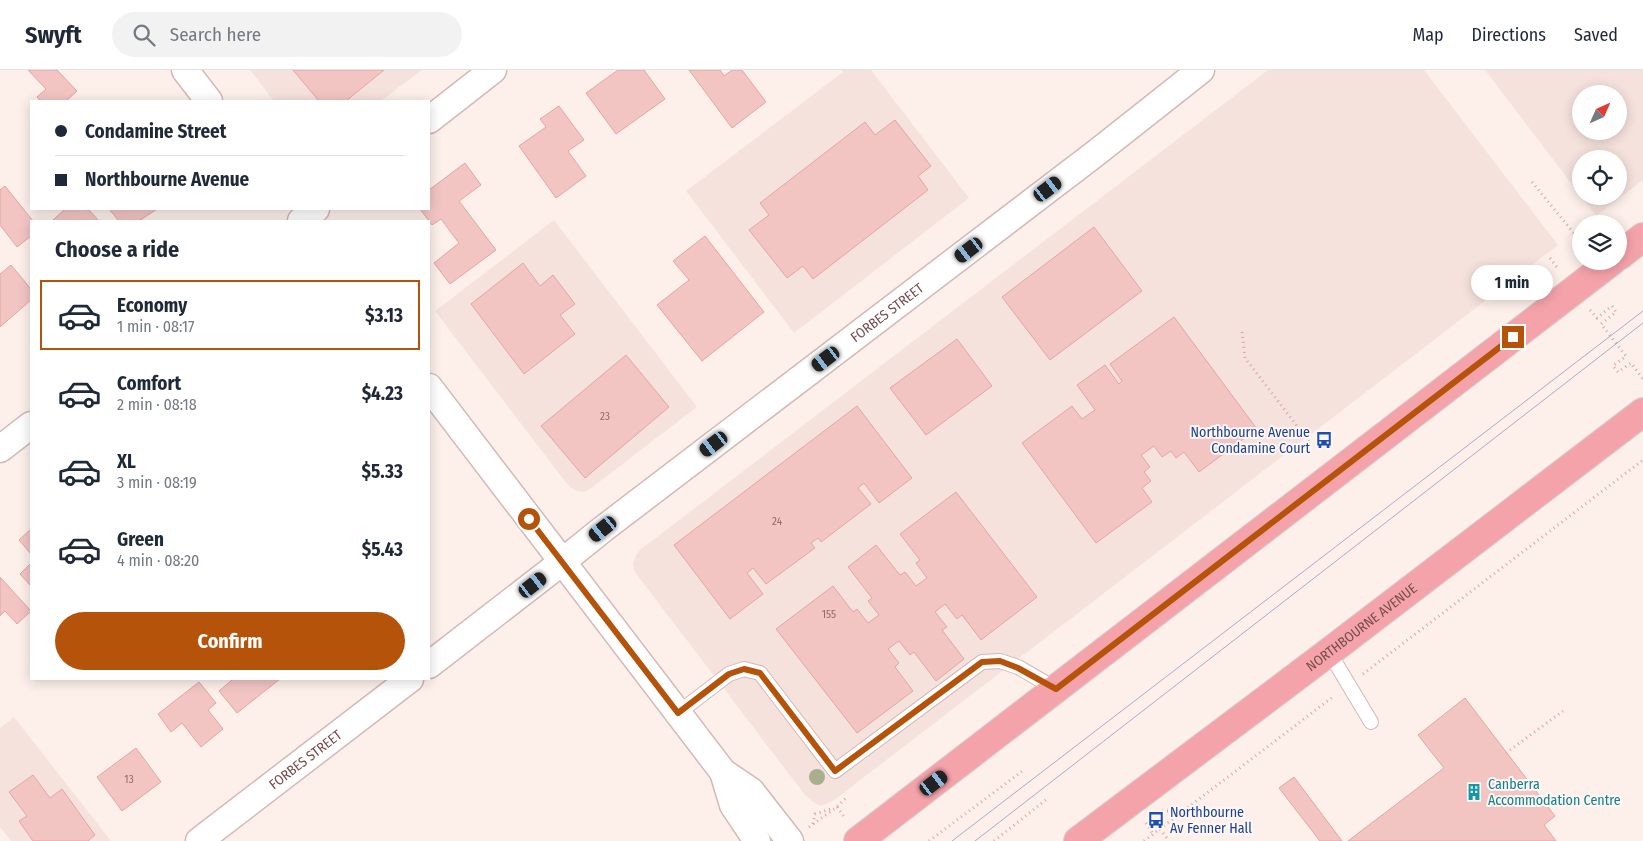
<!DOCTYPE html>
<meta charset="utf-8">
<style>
body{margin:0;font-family:"Fira Sans Condensed",sans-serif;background:#f2f2f3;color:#1f2937;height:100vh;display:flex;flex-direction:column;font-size:19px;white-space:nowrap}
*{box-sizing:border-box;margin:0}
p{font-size:16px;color:#747a83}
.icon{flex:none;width:28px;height:28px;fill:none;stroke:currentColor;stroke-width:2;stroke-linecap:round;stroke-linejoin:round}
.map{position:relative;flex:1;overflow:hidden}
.drawer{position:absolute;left:30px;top:150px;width:400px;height:460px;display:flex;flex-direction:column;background:#fff;border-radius:0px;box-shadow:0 2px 12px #0003}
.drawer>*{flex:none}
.top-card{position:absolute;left:30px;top:30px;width:400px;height:110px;border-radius:0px;box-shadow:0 2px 12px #0003;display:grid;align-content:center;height:110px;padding:0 25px;background:#fff}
.needle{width:32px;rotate:45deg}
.buttons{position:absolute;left:1572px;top:15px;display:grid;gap:10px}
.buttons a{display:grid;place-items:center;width:55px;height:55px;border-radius:50%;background:#fff;box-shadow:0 2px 12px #0003;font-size:25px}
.end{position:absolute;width:22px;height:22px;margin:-11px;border:6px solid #b45309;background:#fff;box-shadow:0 0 0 2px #fff}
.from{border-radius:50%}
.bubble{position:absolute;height:35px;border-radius:18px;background:#fff;box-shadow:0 2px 12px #0003;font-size:16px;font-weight:700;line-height:35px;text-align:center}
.car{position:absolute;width:15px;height:30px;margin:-15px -8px;border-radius:6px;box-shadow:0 0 4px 1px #0007;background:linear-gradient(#222 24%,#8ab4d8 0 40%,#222 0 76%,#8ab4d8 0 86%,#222 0)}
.top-card b{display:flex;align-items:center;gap:18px;height:48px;font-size:19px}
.top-card b+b{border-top:1px solid #e0e1e3}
.top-card i{width:12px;height:12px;background:#1f2937}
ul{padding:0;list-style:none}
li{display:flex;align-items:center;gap:15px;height:70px;margin:0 10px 8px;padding:0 15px;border:2px solid transparent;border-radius:0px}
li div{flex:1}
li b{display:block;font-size:19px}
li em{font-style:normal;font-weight:700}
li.selected{border-color:#b45309}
li>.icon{width:45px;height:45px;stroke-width:1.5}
h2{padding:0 25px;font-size:22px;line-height:60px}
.action{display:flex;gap:10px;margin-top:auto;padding:10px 25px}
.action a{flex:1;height:58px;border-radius:30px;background:#b45309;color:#fff;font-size:20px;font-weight:700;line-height:58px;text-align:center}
header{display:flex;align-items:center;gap:30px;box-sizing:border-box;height:70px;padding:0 25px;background:#fff;border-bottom:1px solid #e0e1e3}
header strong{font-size:24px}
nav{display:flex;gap:28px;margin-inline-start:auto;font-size:18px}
.search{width:350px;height:45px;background:#f2f2f3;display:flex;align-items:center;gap:12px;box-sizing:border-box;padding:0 18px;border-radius:28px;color:#747a83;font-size:19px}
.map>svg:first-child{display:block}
</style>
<header>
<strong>Swyft</strong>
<div class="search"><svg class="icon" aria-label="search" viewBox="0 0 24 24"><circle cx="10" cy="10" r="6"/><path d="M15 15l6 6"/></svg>Search here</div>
<nav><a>Map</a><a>Directions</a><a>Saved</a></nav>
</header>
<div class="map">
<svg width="1643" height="771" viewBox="0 0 1643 771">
<rect width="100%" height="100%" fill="#fdf0eb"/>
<g fill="#f6e2dc" fill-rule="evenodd">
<path d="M250 0H422L381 31H274Z"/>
<path d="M841 0H871L969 128 794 263 686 121 843 2Z"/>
<path d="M1268 0H1424L1558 175 833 731 821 736 813 732 805 725 637 505 634 500 633 493 636 485 640 480Z"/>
<path d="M1485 0H1643V110L1596 146ZM1581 24H1619V61H1581ZM1581 89H1619V126H1581Z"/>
<path d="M554 150 697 337 590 419 584 422 577 421 571 418 564 410 435 241Z"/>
<path d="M14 647 111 771H11L0 757V658Z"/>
</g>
<g fill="#f2c5c3" stroke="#e4a5a3">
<path d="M28 0H57L77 21 66 31H41L37 27 46 19Z"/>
<path d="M293 0H384L346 31H319Z"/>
<path d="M618 0H644L665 29 616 64 586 23Z"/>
<path d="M689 0H720L724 6 732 0H742L766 32 732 58Z"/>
<path d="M559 36 584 70 568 81 586 106 556 128 519 76 546 57 540 49Z"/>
<path d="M895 50 931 96 918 106 928 120 813 209 803 196 787 208 749 160 769 145 760 133 865 52 875 65Z"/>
<path d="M465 93 481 115 459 131 496 180 450 214 434 193 459 173 441 149 432 155 420 139H429V120Z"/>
<path d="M5 116 33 151H31V166L17 177 0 155V120Z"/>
<path d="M65 139H88L99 151H54L53 150Z"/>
<path d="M109 139H157L139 151H119Z"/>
<path d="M1094 157 1142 221 1050 290 1002 227Z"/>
<path d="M705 166 764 242 702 291 657 235 689 210 673 191Z"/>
<path d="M523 193 540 216 553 205 575 234 560 245 575 264 524 304 471 234Z"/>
<path d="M11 195 31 219V230L0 257V204Z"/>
<path d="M1174 247 1257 359 1199 402 1184 382 1176 388 1171 381 1162 387 1154 376 1141 385 1150 397 1144 402 1151 411 1142 418 1152 432 1096 473 1022 373 1072 336 1082 349 1095 340 1077 315 1105 295 1119 314 1122 311 1110 294Z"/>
<path d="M957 269 992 316 926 365 890 318Z"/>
<path d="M626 285 669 337 585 408 541 356Z"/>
<path d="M857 336 912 408 879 433 864 413 858 418 871 434 821 472 818 468 811 473 815 478 766 514 753 498 747 503 763 524 730 549 674 475Z"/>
<path d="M956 422 1037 527 981 570 962 545 957 549 945 534 935 542 947 557 942 560 964 589 936 611 914 582 910 585 899 571 888 579 899 593 895 597 913 621 857 663 776 559 833 516 853 542 857 539 868 553 879 545 868 531 872 528 848 497 876 475 900 505 905 502 916 516 927 508 916 493 920 490 900 464Z"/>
<path d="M31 459V484L19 470Z"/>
<path d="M31 493V516L20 504Z"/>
<path d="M0 507 31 541 17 554 5 541 0 546Z"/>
<path d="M233 609H280L237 643 219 621Z"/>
<path d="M199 612 216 633 208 640 223 659 201 677 182 653 171 662 158 644Z"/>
<path d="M1465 628 1555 746 1544 755 1556 771H1348L1444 698 1418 665Z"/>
<path d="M136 678 161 712 122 741 97 707Z"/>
<path d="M33 705 50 728 62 719 95 765 88 771H33L19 751 27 746 9 722Z"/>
<path d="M1294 707 1342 771H1320L1279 718Z"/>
</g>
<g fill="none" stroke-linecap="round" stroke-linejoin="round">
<g stroke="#d4b8b6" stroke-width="16">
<g id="lane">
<path d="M1329 582 1371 652"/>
<path d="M678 643 729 604 744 599 760 603 835 701 982 592 1000 591 1018 597 1056 619"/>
</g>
</g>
<g stroke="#d4b8b6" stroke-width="29">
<g id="street">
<path d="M185 0 209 31"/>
<path d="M429 50 493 0"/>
<path d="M301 151 316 139"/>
<path d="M429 317 723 702 751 721 790 771"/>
<path d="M0 379 31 355"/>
<path id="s1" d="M429 595 562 492 603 459 1096 83 1201 0"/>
<path d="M723 702 733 735 757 771"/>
<path id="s2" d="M199 771 410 609"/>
</g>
</g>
<g stroke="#d9cdcd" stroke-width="30">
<g id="highway">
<path d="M1619 186 1643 167"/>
<path d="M858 771 1612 191"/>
<path id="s3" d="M1078 771 1329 582 1643 342"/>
</g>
</g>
<g stroke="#d8a6a5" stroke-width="3" stroke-dasharray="1 4" stroke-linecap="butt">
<path d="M1532 112 1577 167"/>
<path d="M1550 188 1559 200"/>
<path d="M1590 240 1597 248 1612 236 1616 242 1601 254 1626 286 1613 296 1618 302 1631 293 1643 309"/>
<path d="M1242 262 1245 288 1310 373"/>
<path d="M1363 604 1643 390"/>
<path d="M1506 683 1563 641"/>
<path d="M837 737 845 748"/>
<path d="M1162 741H1183"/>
<path d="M1146 753 1153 764"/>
<path d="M813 754 815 744 831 739"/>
<path d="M809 757 837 737 848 726"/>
<path d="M1160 759 1169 771"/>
<path d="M929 771 1024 700"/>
<path d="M994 771 1047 729"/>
<path d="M1144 771 1334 626"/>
</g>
<use href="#lane" stroke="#fff" stroke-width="14"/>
<use href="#street" stroke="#fff" stroke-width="26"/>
<use href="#highway" stroke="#f5a3ab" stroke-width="28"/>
<g stroke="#aea8c8" stroke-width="1">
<path d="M952 771 1643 241"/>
<path d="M975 771 1643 253"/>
</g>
</g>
<circle fill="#a9ae8e" cx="817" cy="707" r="8"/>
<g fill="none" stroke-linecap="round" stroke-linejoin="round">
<path stroke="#b45309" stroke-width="6" d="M529 449 678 643 729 604 744 599 760 603 835 701 982 592 1000 591 1018 598 1056 619 1513 267"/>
</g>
<defs>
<g id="bus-bare" transform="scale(1.35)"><path d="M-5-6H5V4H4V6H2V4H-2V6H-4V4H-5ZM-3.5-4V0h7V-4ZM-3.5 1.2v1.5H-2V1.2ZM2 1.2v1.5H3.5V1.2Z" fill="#1a4fb4" stroke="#fff5f2" stroke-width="2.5" paint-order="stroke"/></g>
<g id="building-bare" transform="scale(1.35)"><path d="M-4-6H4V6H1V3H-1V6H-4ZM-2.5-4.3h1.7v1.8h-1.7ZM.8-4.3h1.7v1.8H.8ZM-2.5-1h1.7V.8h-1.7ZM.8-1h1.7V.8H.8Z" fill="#0f9aa8" stroke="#fff5f2" stroke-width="2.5" paint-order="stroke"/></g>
</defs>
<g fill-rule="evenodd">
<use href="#bus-bare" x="1324" y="370"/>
<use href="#building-bare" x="1474" y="722"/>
<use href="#bus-bare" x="1156" y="750"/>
</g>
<g text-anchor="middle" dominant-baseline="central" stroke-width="4" stroke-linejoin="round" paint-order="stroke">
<g font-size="11" fill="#966b6a">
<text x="605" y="346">23</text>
<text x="777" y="451">24</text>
<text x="829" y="544">155</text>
<text x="129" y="709">13</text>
</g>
<g font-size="14" fill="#784d4d" stroke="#fff5f2">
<text stroke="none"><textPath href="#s1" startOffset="578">FORBES STREET</textPath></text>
<text stroke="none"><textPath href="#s3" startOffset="355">NORTHBOURNE AVENUE</textPath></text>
<text stroke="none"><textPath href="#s2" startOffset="134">FORBES STREET</textPath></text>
</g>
<g font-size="14" fill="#164399" stroke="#fff5f2" text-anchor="end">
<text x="1310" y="362">Northbourne Avenue<tspan x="1310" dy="16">Condamine Court</tspan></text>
<text x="1170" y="742" text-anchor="start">Northbourne<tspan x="1170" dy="16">Av Fenner Hall</tspan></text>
</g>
<g font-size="14" fill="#0d838f" stroke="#fff5f2" text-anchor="start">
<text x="1488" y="714">Canberra<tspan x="1488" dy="16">Accommodation Centre</tspan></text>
</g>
</g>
</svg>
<div class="buttons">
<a><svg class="needle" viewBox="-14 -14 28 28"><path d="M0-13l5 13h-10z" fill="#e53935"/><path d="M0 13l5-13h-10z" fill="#747a83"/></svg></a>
<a><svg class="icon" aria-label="locate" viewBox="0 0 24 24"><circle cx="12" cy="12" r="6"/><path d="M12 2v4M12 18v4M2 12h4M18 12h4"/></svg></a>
<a><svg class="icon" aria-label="layers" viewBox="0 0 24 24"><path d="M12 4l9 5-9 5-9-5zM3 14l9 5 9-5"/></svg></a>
</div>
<i class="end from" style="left:529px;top:449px"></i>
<i class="end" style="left:1513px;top:267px"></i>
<div class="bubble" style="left:1471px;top:195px;width:82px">1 min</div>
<i class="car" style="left:1048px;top:119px;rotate:53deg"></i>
<i class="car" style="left:969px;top:180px;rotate:233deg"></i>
<i class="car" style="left:826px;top:289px;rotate:233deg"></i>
<i class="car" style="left:714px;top:374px;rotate:233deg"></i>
<i class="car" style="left:603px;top:459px;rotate:231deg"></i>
<i class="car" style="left:533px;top:515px;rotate:52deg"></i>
<i class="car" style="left:934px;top:713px;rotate:53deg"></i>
<div class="top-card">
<b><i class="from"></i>Condamine Street</b>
<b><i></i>Northbourne Avenue</b>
</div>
<section class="drawer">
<h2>Choose a ride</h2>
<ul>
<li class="selected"><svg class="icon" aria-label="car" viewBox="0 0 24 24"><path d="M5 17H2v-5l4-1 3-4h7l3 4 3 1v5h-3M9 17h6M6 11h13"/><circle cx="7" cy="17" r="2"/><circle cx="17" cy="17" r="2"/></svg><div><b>Economy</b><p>1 min · 08:17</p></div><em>$3.13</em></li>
<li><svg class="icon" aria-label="car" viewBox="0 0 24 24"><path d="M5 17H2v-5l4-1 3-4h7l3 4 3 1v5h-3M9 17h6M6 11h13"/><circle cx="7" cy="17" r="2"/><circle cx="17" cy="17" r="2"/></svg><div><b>Comfort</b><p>2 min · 08:18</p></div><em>$4.23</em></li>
<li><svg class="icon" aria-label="car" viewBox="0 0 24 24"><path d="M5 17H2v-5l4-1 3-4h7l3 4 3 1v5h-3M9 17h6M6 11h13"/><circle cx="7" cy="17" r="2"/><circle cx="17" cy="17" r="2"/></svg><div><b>XL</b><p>3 min · 08:19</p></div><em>$5.33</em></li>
<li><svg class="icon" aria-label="car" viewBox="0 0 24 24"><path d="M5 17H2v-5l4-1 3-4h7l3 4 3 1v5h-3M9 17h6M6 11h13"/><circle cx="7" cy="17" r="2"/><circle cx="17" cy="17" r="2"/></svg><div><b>Green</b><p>4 min · 08:20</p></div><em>$5.43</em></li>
</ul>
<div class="action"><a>Confirm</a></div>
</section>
</div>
